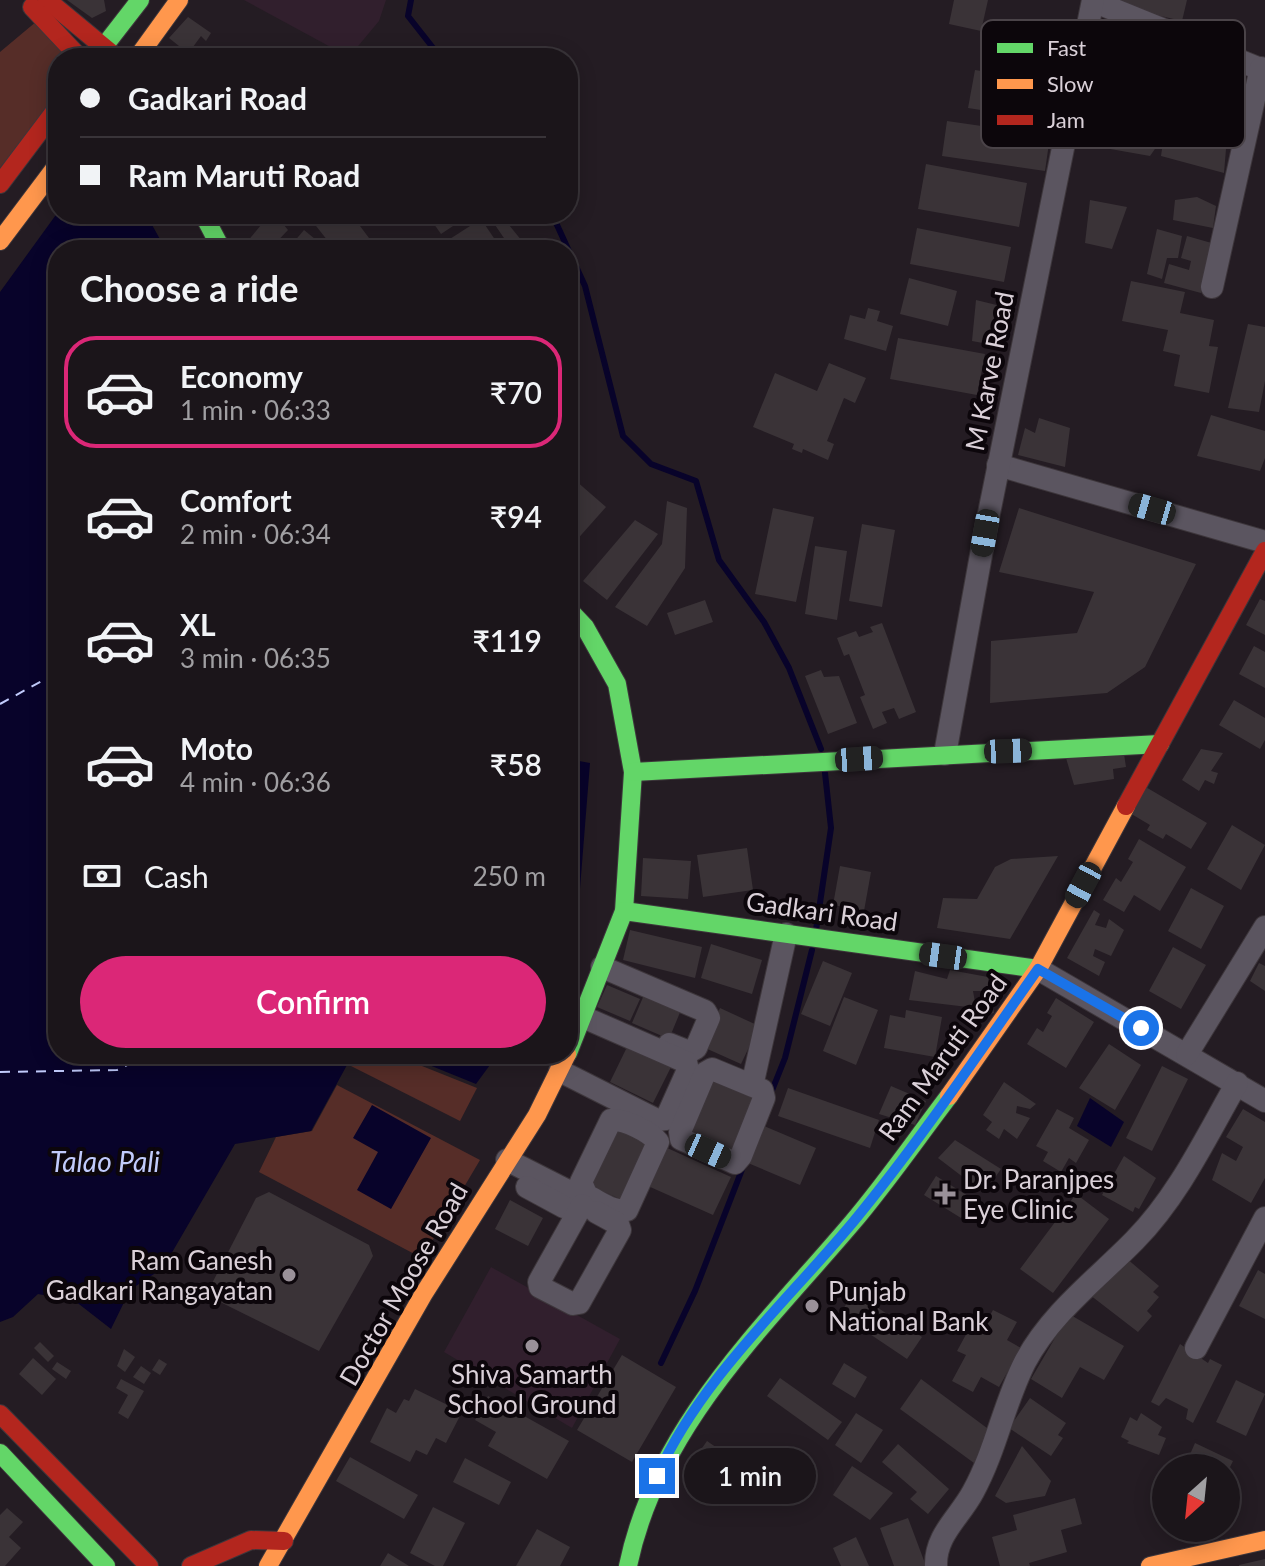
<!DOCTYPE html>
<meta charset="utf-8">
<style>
body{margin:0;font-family:Lato,sans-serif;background:#282227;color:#f1f3f6;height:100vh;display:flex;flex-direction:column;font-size:30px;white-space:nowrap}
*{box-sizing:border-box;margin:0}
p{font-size:26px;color:#a09fa2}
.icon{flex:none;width:44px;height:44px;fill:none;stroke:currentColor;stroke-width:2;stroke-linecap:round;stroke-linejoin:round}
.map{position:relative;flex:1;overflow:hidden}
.side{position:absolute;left:48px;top:240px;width:530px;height:824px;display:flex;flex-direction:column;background:#1b151a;border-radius:32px;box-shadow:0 4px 20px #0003,0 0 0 2px #393439}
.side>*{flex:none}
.guide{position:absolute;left:48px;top:48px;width:530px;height:176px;border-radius:32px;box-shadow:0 4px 20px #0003,0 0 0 2px #393439;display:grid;align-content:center;height:176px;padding:0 32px;background:#1b151a}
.needle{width:52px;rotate:207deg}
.controls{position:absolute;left:1152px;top:1454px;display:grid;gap:16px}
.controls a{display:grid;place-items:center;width:88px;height:88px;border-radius:50%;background:#1b151a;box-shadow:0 4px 20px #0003,0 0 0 2px #393439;font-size:40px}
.end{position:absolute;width:36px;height:36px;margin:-18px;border:10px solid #1a73e8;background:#fff;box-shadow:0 0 0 4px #fff}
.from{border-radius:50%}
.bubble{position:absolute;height:56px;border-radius:28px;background:#1b151a;box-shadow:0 4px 20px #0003,0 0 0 2px #393439;font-size:26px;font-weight:600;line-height:56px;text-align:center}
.car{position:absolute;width:24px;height:48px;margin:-24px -12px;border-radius:10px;box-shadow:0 0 6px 2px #0007;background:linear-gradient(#222 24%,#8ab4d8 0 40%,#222 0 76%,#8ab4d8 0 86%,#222 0)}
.guide b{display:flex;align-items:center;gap:28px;height:76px;font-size:30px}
.guide b+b{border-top:2px solid #393439}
.guide i{width:20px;height:20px;background:#f1f3f6}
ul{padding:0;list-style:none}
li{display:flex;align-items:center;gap:24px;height:112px;margin:0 16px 12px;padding:0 16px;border:4px solid transparent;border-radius:32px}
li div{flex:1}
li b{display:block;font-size:30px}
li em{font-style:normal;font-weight:600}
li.current{border-color:#db2777}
li>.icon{width:72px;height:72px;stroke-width:1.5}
h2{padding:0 32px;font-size:36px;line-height:96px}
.pay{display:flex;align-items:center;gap:20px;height:88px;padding:0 32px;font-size:30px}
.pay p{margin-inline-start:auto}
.primary-button{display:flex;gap:16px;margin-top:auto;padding:16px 32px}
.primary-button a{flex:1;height:92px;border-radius:48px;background:#db2777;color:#fff;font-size:32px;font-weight:600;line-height:92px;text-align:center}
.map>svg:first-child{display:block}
</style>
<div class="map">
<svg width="1265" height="1566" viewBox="0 0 1265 1566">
<rect width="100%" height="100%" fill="#241c23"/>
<g fill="#311f2d">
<path d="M244 0H386L379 21 349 57Z"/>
<path d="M491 1267 620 1339 572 1428 444 1352Z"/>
</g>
<g fill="#562d28">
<path d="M37 21 69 58H58V93L0 168V52Z"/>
<path d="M357 1054H392L477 1088 460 1121 351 1066Z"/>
<path d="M337 1085 480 1160 422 1258 259 1172 276 1137 312 1131Z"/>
</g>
<g fill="#08032a">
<path d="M58 212 146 214 166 250H58V1054H353L311 1131 235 1144 163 1268 130 1290 111 1329 75 1301 38 1294 13 1317 0 1322V292Z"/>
<path d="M568 759 590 763 579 901 568 925Z"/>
<path d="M402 1054H498L476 1084Z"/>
<path d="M1090 1098 1124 1122 1111 1147 1077 1126Z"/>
<path d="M372 1105 431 1138 391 1209 357 1190 378 1152 353 1138Z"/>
</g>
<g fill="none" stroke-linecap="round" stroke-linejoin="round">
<g stroke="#08032a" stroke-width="6">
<path d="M411 0 408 16 441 58"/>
<path d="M552 214 585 286 623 436 651 464 696 481 719 560 764 622 789 668 821 749"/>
<path d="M816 930 831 828 825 773"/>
<path d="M771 1093 785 1058 812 950"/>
<path d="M661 1363 695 1291 743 1167"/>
</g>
<g stroke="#c1cbfc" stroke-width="2" stroke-dasharray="10 8" stroke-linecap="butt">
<path d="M0 704 58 672"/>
<path d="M0 1072 117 1070 149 1054"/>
</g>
</g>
<g fill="#3a3337">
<path d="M67 0H104L106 11 92 18Z"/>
<path d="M954 0H988L981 31 949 24Z"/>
<path d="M1119 0H1187L1182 21 1118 6Z"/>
<path d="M188 17 211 33 206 41 201 36 190 51 196 55 193 58 177 49 179 46 169 38Z"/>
<path d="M975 70 1057 83 1051 121 968 108Z"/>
<path d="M1224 81 1232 86 1231 97 1240 94 1248 99 1238 122H1233L1229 130 1197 121 1201 112 1196 91Z"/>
<path d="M1090 119 1134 129 1132 139 1157 146 1150 156 1082 144Z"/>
<path d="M947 121 1050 136 1045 171 942 156Z"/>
<path d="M1166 122 1227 137 1224 173 1161 156Z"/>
<path d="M926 164 1027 183 1019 227 918 209Z"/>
<path d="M1197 197 1216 206 1213 228 1173 220 1175 200Z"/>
<path d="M1090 200 1127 207 1112 249 1085 243Z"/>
<path d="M270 214H275L288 230 269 250H257L247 242Z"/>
<path d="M313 214H351L369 238 352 250H335L309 217Z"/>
<path d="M365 214H385L372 224Z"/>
<path d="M427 214H471L441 234Z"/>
<path d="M500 214 522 241 542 250H516L508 244 493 222Z"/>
<path d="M481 219 502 250H446L442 244Z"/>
<path d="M917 228 1011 247 1004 282 910 264Z"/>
<path d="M1157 229 1182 236 1178 258H1167L1162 279 1147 274Z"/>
<path d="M304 230 315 239V250H287Z"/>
<path d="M1187 236 1215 244 1201 293 1164 283 1169 264 1189 270 1191 261 1181 258Z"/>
<path d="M909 278 957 291 948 326 900 314Z"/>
<path d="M1131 281 1185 292 1180 313 1214 320 1209 346 1218 347 1209 393 1174 386 1180 355 1163 351 1168 330 1122 321Z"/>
<path d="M976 300 1009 308 999 346 972 341Z"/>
<path d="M868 308 880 311 877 321 893 326 886 351 844 339 850 315 865 319Z"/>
<path d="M1248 324 1265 327V381L1259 412 1228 408Z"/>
<path d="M898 338 985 354 977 395 890 379Z"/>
<path d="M829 363 866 378 855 403 844 398 827 441 834 444 828 460 803 449 802 453 792 449 794 444 753 427 775 373 817 391Z"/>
<path d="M568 378 580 388 568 404Z"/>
<path d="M1211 415 1265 431V458L1260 471 1197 456Z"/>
<path d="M1039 418 1070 428 1065 467 1018 455 1025 428 1035 433Z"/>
<path d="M568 474 606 507 574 543 568 538Z"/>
<path d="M667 501 687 508 685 568 647 626 615 607 662 544Z"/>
<path d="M773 508 814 517 796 602 755 594Z"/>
<path d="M1019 508 1196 564 1145 667 1107 693 990 703 991 641 1077 633 1094 592 999 572Z"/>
<path d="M635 520 658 534 607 600 583 581Z"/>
<path d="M862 524 895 530 882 607 849 601Z"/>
<path d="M815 546 847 551 837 620 805 614Z"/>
<path d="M1260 599 1265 601V635L1246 625Z"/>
<path d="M705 600 713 622 675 635 667 613Z"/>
<path d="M882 623 916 712 899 719 894 708 882 712 887 723 873 729 860 697 865 695 849 654 844 656 837 638 856 631 859 637 873 632 870 627Z"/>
<path d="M1254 646 1265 652V688L1239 674Z"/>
<path d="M821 670 824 677 839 676 857 723 828 734 805 676Z"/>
<path d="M1234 700 1265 718V740L1260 749 1219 725Z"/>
<path d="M1201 749 1223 753 1211 771 1218 773 1214 784 1205 780 1199 791 1182 780Z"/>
<path d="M1124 754 1126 767 1113 769 1114 779 1074 785 1066 758Z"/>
<path d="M1144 786 1207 823 1191 849 1166 834 1163 839 1147 830 1150 825 1128 812Z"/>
<path d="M1232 825 1265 845 1241 890 1207 869Z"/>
<path d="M1139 839 1186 867 1160 911 1134 895 1124 912 1103 900 1116 878 1121 882 1133 862 1128 859Z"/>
<path d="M747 848 753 890 703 897 697 855Z"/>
<path d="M1058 856 1010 939 937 928 943 898 977 899 995 867 1011 859Z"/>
<path d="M643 858 691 861 688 899 641 896Z"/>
<path d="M840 866 871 872 864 911 833 905Z"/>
<path d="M1191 888 1224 906 1201 949 1168 931Z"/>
<path d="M1094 910 1100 914 1095 925 1106 928 1109 919 1124 930 1111 956 1095 949 1093 956 1105 962 1099 976 1067 958Z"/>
<path d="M630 930 702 947 695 978 623 960Z"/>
<path d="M711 944 762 960 752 994 701 978Z"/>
<path d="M1173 947 1206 965 1181 1009 1149 991Z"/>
<path d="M823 961 852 973 830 1026 801 1014Z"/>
<path d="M1259 963 1265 966V991L1250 981Z"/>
<path d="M950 970 988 977 994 1013 986 1015V991H973L976 1008 909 1000 915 971 947 979Z"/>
<path d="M607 985 640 999 630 1021 597 1007Z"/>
<path d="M644 995 681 1010 669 1039 632 1023Z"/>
<path d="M844 997 878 1010 856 1065 823 1051Z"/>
<path d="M1056 998 1094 1022 1066 1068 1027 1044 1037 1028 1043 1032 1052 1016 1047 1013Z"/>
<path d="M720 1008 759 1026 741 1064 703 1047Z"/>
<path d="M906 1010 942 1017 935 1057 884 1048 890 1015 905 1018Z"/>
<path d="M629 1043 672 1065 653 1103 610 1082Z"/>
<path d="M1109 1044 1141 1065 1115 1110 1079 1088Z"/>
<path d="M1162 1066 1188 1079 1152 1151 1126 1138Z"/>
<path d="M708 1074 761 1096 736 1156 684 1135Z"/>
<path d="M1004 1082 1036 1104 1030 1109 1017 1106 1016 1113 1030 1118 1017 1139 1004 1129 999 1139 986 1130 992 1122 983 1115Z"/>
<path d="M891 1086 926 1101 915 1125 879 1114Z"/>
<path d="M788 1088 879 1120 870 1148 778 1116Z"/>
<path d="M1057 1109 1074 1118 1069 1128 1089 1140 1076 1163 1069 1158 1061 1172 1043 1161 1048 1152 1036 1146Z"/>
<path d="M1243 1109 1265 1122V1178L1251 1203 1212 1180 1222 1153 1236 1161 1243 1147 1226 1137Z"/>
<path d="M613 1123 649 1140 622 1200 585 1183Z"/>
<path d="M764 1126 816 1148 800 1185 748 1163Z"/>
<path d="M955 1140 1001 1169 984 1193 938 1158Z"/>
<path d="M665 1147 731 1177 713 1215 648 1186Z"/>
<path d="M1124 1156 1156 1178 1139 1209 1135 1207 1133 1212 1102 1195Z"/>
<path d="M936 1176 973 1199 961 1218 924 1195Z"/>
<path d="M269 1192 369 1245 373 1256 319 1351 206 1295 256 1198Z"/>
<path d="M1076 1194 1109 1219 1053 1293 1020 1269Z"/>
<path d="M510 1200 543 1218 528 1246 495 1229Z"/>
<path d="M1126 1258 1159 1286 1153 1292 1159 1297 1147 1311 1152 1316 1138 1332 1090 1295Z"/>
<path d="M1258 1270 1265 1274V1319L1239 1306Z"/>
<path d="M854 1292 922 1337 907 1359 840 1314Z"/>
<path d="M993 1310 1017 1322 1007 1340 1021 1348 999 1387 981 1377 973 1392 952 1381 966 1355 957 1351 969 1329 979 1335Z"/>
<path d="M1069 1314 1124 1346 1104 1380 1080 1367 1062 1398 1031 1379Z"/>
<path d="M40 1342 54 1356 48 1362 34 1348Z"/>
<path d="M1180 1344 1208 1363 1210 1359 1222 1365 1193 1423 1186 1419 1188 1409 1166 1398 1159 1406 1151 1402Z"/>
<path d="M124 1349 135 1357 125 1372 117 1366Z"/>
<path d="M622 1355 676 1387 632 1462 577 1430Z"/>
<path d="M33 1358 56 1379 42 1395 19 1374Z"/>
<path d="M159 1359 167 1364 160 1375 152 1370Z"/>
<path d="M57 1362 71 1371 66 1379 52 1369Z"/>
<path d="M844 1363 867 1377 855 1398 832 1384Z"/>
<path d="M141 1366 151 1373 144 1384 133 1377Z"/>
<path d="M780 1378 842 1422 828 1440 767 1396Z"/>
<path d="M121 1379 144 1391 128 1419 118 1413 128 1395 116 1388Z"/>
<path d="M921 1379 995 1434 974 1463 900 1409Z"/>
<path d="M1236 1380 1265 1394 1246 1436 1216 1422Z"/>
<path d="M415 1389 462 1412 446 1443 436 1438 427 1455 416 1450 410 1462 370 1442 387 1408 396 1413 404 1399 409 1401Z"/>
<path d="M488 1396 569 1441 547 1479 488 1446 496 1432 475 1420Z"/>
<path d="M1030 1398 1066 1423 1058 1435 1063 1438 1051 1456 1009 1428Z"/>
<path d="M856 1413 883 1430 861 1463 835 1445Z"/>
<path d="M1141 1413 1162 1427 1158 1435 1166 1438 1159 1455 1127 1443 1129 1441 1121 1437 1130 1417 1137 1421Z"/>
<path d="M707 1441 733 1459 730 1463 738 1468 723 1496 686 1471Z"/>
<path d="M1195 1443 1233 1461 1226 1475V1468H1184Z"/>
<path d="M898 1444 949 1489 928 1514 910 1499 917 1492 882 1462Z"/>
<path d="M1022 1446 1051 1481 1045 1496 1006 1503 995 1496Z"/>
<path d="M350 1457 418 1495 404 1519 336 1481Z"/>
<path d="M465 1458 511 1482 499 1505 453 1482Z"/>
<path d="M852 1466 893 1493 870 1520 833 1495Z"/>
<path d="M1075 1498 1082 1524 1061 1530 1067 1552 1029 1563 1030 1566H1000L992 1537 1017 1530 1013 1515Z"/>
<path d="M433 1507 465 1523 443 1566H435L410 1553Z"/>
<path d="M7 1508 23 1522 9 1537 21 1548 5 1566H0V1515Z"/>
<path d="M908 1518 926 1566H894L880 1528Z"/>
<path d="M537 1529 570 1547 560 1566H516Z"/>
<path d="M856 1537 869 1566H841L833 1548Z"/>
<path d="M388 1553 409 1566H380Z"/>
<path d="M1265 1559V1566H1239V1565Z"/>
</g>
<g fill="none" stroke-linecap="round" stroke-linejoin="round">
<g stroke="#3d363b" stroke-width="24">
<g id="street">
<path d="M1093 1 1265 71"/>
<path d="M1212 287 1261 68"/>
<path d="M998 465 1265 542"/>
<path d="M945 754 985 533 1093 0"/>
<path d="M602 967 705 1011 709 1018 696 1048 689 1052 669 1044"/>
<path d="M1038 969 1265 1101"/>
<path d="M1187 1054 1265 927"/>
<path d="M560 1071 657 1120 666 1119 688 1070 686 1062 583 1017"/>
<path d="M753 1086 712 1069 705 1073 680 1132 681 1139 735 1163 741 1156 764 1098 762 1090 753 1086 754 1077 786 934"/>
<path d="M507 1160 570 1192C590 1190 607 1214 627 1210L658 1142C649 1131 625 1119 611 1120L581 1182 587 1196"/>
<path d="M527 1187 564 1207"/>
<path d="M582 1205 539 1282 540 1287 573 1304 579 1303 620 1230 618 1224 596 1212"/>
<path d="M1196 1348 1265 1218"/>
<path d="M936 1566C935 1535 959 1518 973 1492 996 1450 1004 1403 1025 1362 1051 1313 1097 1279 1135 1240 1179 1195 1206 1137 1237 1083"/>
</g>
</g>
<g stroke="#3d363b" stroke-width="20">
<g id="fast">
<path d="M95 58 140 0"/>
<path d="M203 214 222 250"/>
<path d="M568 609 585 627 617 684 633 772 624 911 568 1053"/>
<path d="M633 772 1160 744"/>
<path d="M624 911 1038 969"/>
<path d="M0 1453 106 1566"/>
<path d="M628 1566C657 1426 763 1328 852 1223 886 1183 917 1138 949 1096"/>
</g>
</g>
<g stroke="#3d363b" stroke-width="20">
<g id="slow">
<path d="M137 58 179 0"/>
<path d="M0 241 58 164"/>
<path d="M949 1096 1038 969 1126 806"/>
<path d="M268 1566 423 1295 537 1115 567 1054"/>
<path d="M1150 1566 1265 1540"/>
</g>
</g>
<g stroke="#3d363b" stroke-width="20">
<g id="jam">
<path d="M47 0 117 58"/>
<path d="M32 7 80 58"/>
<path d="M0 184 58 107"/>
<path d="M1126 806 1265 551"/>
<path d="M0 1414 149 1566"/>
<path d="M191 1566 251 1540 284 1541"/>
</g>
</g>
<use href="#street" stroke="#5b5560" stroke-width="22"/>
<use href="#fast" stroke="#63d668" stroke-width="18"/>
<use href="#slow" stroke="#ff974d" stroke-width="18"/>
<use href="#jam" stroke="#b3261e" stroke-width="18"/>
</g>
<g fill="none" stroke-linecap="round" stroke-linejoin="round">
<path stroke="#1a73e8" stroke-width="10" d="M657 1476C701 1378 786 1303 854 1221 920 1141 978 1054 1038 969L1141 1028"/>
</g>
<g fill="#9a9199" stroke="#0c060b" stroke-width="3">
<path d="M941 1182h8v8h8v8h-8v8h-8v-8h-8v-8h8z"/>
<circle cx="289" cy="1275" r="8"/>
<circle cx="812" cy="1306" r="8"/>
<circle cx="532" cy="1346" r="8"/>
</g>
<g text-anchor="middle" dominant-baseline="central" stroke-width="8" stroke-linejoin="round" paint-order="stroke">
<g font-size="26" fill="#dad0d8" stroke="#0c060b">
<text transform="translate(989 371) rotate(-79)">M Karve Road</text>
<text transform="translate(822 911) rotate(8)">Gadkari Road</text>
<text transform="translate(942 1057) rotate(-54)">Ram Maruti Road</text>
<text transform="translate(403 1284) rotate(-60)">Doctor Moose Road</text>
</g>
<g font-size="26" fill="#dad0d8" stroke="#0c060b" text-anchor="start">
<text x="963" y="1179">Dr. Paranjpes<tspan x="963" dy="30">Eye Clinic</tspan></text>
<text x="273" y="1260" text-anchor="end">Ram Ganesh<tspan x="273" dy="30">Gadkari Rangayatan</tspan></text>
<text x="828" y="1291">Punjab<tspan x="828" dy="30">National Bank</tspan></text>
<text x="532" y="1374" text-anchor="middle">Shiva Samarth<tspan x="532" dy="30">School Ground</tspan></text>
</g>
<g font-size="28" font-style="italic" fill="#c1cbfc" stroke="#0c060b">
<text x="105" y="1161">Talao Pali</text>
</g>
</g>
<rect x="981" y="20" width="264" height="128" rx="12" fill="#0c060b" stroke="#4a4348" stroke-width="2"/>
<rect x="997" y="43" width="36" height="10" fill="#63d668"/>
<rect x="997" y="79" width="36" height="10" fill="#ff974d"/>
<rect x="997" y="115" width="36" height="10" fill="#b3261e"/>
<g font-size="22" fill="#dad0d8">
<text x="1047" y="56">Fast</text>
<text x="1047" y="92">Slow</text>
<text x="1047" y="128">Jam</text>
</g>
</svg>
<div class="controls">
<a><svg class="needle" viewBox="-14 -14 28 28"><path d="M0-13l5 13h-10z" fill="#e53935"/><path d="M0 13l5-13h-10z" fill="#a09fa2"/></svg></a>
</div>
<i class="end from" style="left:1141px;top:1028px"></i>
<i class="end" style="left:657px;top:1476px"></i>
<div class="bubble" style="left:684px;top:1448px;width:132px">1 min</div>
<i class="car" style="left:1152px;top:509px;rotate:286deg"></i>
<i class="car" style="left:985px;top:533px;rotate:190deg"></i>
<i class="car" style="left:1008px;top:751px;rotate:88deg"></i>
<i class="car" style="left:859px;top:759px;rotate:86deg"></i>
<i class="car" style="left:1083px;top:885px;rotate:208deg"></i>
<i class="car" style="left:943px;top:956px;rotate:278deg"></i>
<i class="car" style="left:708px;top:1151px;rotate:114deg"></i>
<div class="guide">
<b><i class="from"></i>Gadkari Road</b>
<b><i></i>Ram Maruti Road</b>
</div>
<section class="side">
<h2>Choose a ride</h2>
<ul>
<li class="current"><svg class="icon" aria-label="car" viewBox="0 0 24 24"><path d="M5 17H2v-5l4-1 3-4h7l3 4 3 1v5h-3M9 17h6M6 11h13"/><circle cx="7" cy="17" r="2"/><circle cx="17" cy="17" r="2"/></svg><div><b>Economy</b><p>1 min · 06:33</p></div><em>₹70</em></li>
<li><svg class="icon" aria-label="car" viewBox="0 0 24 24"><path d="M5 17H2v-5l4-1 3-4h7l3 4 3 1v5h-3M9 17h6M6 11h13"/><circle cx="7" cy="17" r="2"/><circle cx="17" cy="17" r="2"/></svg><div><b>Comfort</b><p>2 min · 06:34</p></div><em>₹94</em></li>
<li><svg class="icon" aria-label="car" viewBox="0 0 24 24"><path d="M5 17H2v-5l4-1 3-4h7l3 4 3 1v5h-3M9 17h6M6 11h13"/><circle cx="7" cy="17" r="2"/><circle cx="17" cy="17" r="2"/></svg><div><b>XL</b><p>3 min · 06:35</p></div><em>₹119</em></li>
<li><svg class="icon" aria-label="car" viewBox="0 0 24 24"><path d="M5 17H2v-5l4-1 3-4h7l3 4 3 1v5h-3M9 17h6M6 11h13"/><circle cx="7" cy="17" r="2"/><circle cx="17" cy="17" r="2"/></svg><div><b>Moto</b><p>4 min · 06:36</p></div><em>₹58</em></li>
</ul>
<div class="pay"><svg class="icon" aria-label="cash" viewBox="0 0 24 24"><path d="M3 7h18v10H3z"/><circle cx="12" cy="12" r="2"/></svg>Cash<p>250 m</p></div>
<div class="primary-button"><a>Confirm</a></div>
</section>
</div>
